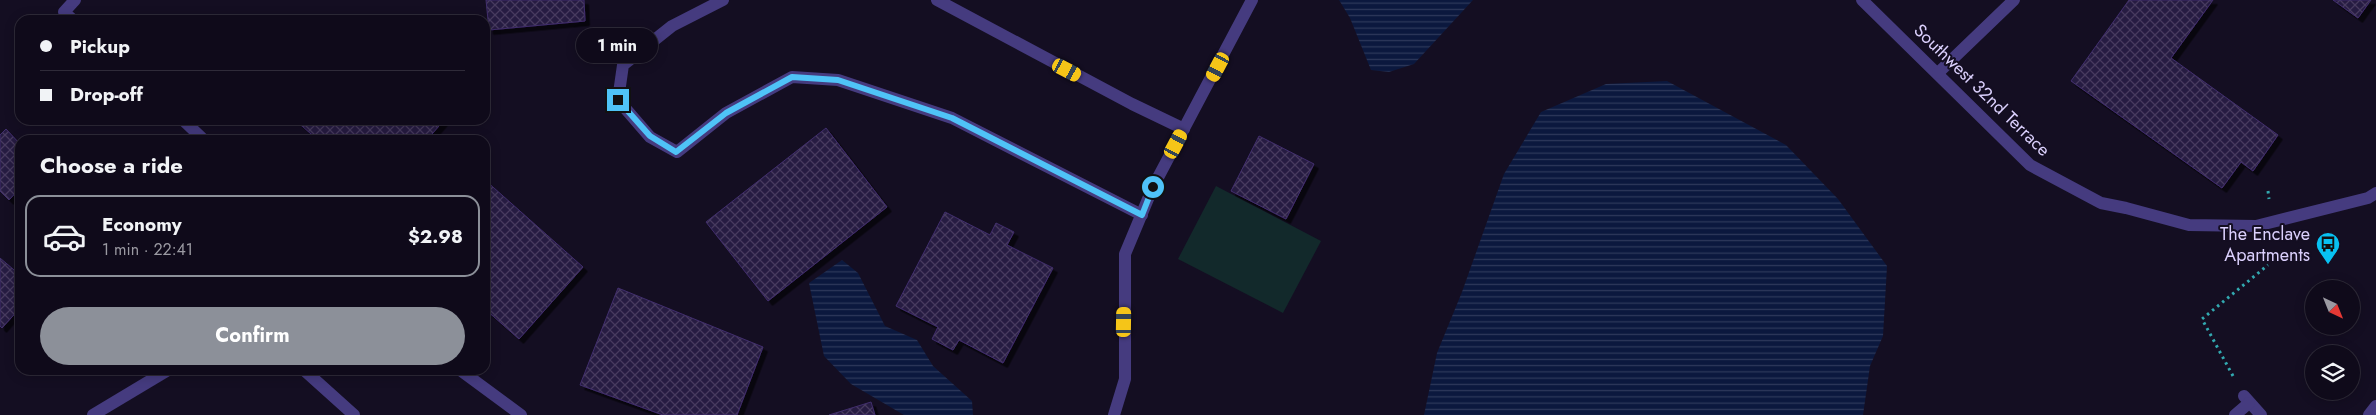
<!DOCTYPE html>
<meta charset="utf-8">
<style>
body{margin:0;font-family:Jost,sans-serif;background:#181323;color:#f1f3f6;height:100vh;display:flex;flex-direction:column;font-size:19px;white-space:nowrap}
*{box-sizing:border-box;margin:0}
p{font-size:16px;color:#9b9aa2}
.icon{flex:none;width:28px;height:28px;fill:none;stroke:currentColor;stroke-width:2;stroke-linecap:round;stroke-linejoin:round}
.map{position:relative;flex:1;overflow:hidden}
.details{position:absolute;left:15px;top:135px;width:475px;height:240px;display:flex;flex-direction:column;background:#0f0a1a;border-radius:15px;box-shadow:0 2px 12px #0003,0 0 0 1px #2f2b39}
.details>*{flex:none}
.guide{position:absolute;left:15px;top:15px;width:475px;height:110px;border-radius:15px;box-shadow:0 2px 12px #0003,0 0 0 1px #2f2b39;display:grid;align-content:center;height:110px;padding:0 25px;background:#0f0a1a}
.needle{width:32px;rotate:137deg}
.buttons{position:absolute;left:2305px;top:280px;display:grid;gap:10px}
.buttons a{display:grid;place-items:center;width:55px;height:55px;border-radius:50%;background:#0f0a1a;box-shadow:0 2px 12px #0003,0 0 0 1px #2f2b39;font-size:25px}
.end{position:absolute;width:22px;height:22px;margin:-11px;border:6px solid #4fc3f7;background:#111;box-shadow:0 0 0 2px #111}
.from{border-radius:50%}
.bubble{position:absolute;height:35px;border-radius:18px;background:#0f0a1a;box-shadow:0 2px 12px #0003,0 0 0 1px #2f2b39;font-size:16px;font-weight:700;line-height:35px;text-align:center}
.car{position:absolute;width:15px;height:30px;margin:-15px -8px;border-radius:6px;box-shadow:0 0 4px 1px #0007;background:linear-gradient(#f5c518 24%,#345 0 40%,#f5c518 0 76%,#345 0 86%,#f5c518 0)}
.guide b{display:flex;align-items:center;gap:18px;height:48px;font-size:19px}
.guide b+b{border-top:1px solid #2f2b39}
.guide i{width:12px;height:12px;background:#f1f3f6}
ul{padding:0;list-style:none}
li{display:flex;align-items:center;gap:15px;height:82px;margin:0 10px 8px;padding:0 15px;border:2px solid #2f2b39;border-radius:15px}
li div{flex:1}
li b{display:block;font-size:19px}
li em{font-style:normal;font-weight:700}
li.active{border-color:#8c9099}
li>.icon{width:45px;height:45px;stroke-width:1.5}
h2{padding:0 25px;font-size:22px;line-height:60px}
.action{display:flex;gap:10px;margin-top:auto;padding:10px 25px}
.action a{flex:1;height:58px;border-radius:30px;background:#8c9099;color:#fff;font-size:20px;font-weight:700;line-height:58px;text-align:center}
.map>svg:first-child{display:block}
</style>
<div class="map">
<svg width="2376" height="415" viewBox="0 0 2376 415">
<defs>
<pattern id="water-rules" width="6" height="5" patternUnits="userSpaceOnUse" patternTransform="scale(1.25)"><rect width="6" height="5" fill="#0b183e"/><path d="M0 2.5h6" fill="none" stroke="#2e395b"/></pattern>
<pattern id="building-cross-hatch" width="8" height="8" patternUnits="userSpaceOnUse" patternTransform="scale(1.25)"><rect width="8" height="8" fill="#271b42"/><path d="M0 0l8 8M0 8l8-8" fill="none" stroke="#463b5e"/></pattern>
<filter id="shadow"><feDropShadow dx="4.5" dy="4.5" stdDeviation="0" flood-color="#0009"/></filter>
</defs>
<rect width="100%" height="100%" fill="#140e22"/>
<path fill="#12292b" d="M1216 186 1321 241 1283 313 1178 259Z"/>
<g fill="url(#water-rules)">
<path d="M1339 0H1473L1414 64 1389 72 1371 70 1350 18Z"/>
<path d="M1667 81 1786 145 1838 199 1887 266 1883 336 1870 366 1863 415H1424L1437 353 1462 292 1504 174 1541 112 1606 84Z"/>
<path d="M842 260 858 273 885 326 917 340 933 366 972 401 973 415H904L851 384 824 356 809 283Z"/>
</g>
<g fill="url(#building-cross-hatch)" stroke="#412e6d" filter="url(#shadow)">
<path d="M486 0H584L585 21 489 30Z"/>
<path d="M2129 0H2213L2171 58 2278 135 2253 171 2241 162 2222 188 2071 81Z"/>
<path d="M2333 0H2371L2358 18Z"/>
<path d="M330 15 336 20H325Z"/>
<path d="M295 120H444L427 140H318Z"/>
<path d="M826 128 887 207 768 301 706 222Z"/>
<path d="M6 129 20 144V188L9 200 0 191V135Z"/>
<path d="M1259 136 1314 164 1286 219 1231 191Z"/>
<path d="M485 180 583 267 519 339 485 309Z"/>
<path d="M945 212 990 235 996 223 1014 232 1007 245 1053 268 1003 363 959 340 953 350 932 339 938 327 896 306Z"/>
<path d="M0 258 20 275V308L2 328 0 326Z"/>
<path d="M618 288 763 347 737 415H663L580 385Z"/>
<path d="M871 402 875 415H829Z"/>
</g>
<g fill="none" stroke-linecap="round" stroke-linejoin="round">
<g stroke="#32a9b0" stroke-width="3" stroke-dasharray="2.5 4" stroke-linecap="butt">
<path d="M2268 191 2269 199"/>
<path d="M2233 376 2202 319 2268 265"/>
</g>
<g stroke="#453b7f" stroke-width="12">
<path d="M723 0 672 26 623 65 618 100 650 137 677 152 726 113 792 77 838 80 952 118 1142 215"/>
<path d="M937 0 1132 104 1184 129"/>
<path d="M1862 0 2030 165 2101 203 2126 208 2189 225 2256 226 2368 198 2376 193"/>
<path d="M73 20 64 12 75 0"/>
<path d="M1938 73 2014 0"/>
<path d="M183 120 204 140"/>
<path d="M304 370 354 415"/>
<path d="M460 370 521 415"/>
<path d="M2244 396 2261 415"/>
<path d="M93 415 168 370"/>
<path d="M1114 415 1125 379V254L1153 187 1252 0"/>
<path d="M2235 415 2249 403"/>
<path d="M2369 415 2376 406"/>
</g>
</g>
<g fill="none" stroke-linecap="round" stroke-linejoin="round">
<path stroke="#4fc3f7" stroke-width="6" d="M618 100 650 136 676 152 726 113 792 77 838 80 952 118 1142 215 1153 187"/>
</g>
<defs>
<g id="bus-pin" transform="scale(1.25)"><path d="M0 17L-7.5 6A9.5 9.5 0 1 1 7.5 6Z" fill="#08c1f2" stroke="#140e22"/><path d="M-5-6H5V4H4V6H2V4H-2V6H-4V4H-5ZM-3.5-4V0h7V-4ZM-3.5 1.2v1.5H-2V1.2ZM2 1.2v1.5H3.5V1.2Z" fill="#111"/></g>
</defs>
<g fill-rule="evenodd">
<use href="#bus-pin" x="2328" y="244"/>
</g>
<g text-anchor="middle" dominant-baseline="central" stroke-width="4" stroke-linejoin="round" paint-order="stroke">
<g font-size="18" fill="#dbd0fd" stroke="#140e22">
<text transform="translate(1982 90) rotate(44)">Southwest 32nd Terrace</text>
</g>
<g font-size="18" fill="#dbd0fd" stroke="#140e22" text-anchor="end">
<text x="2310" y="234">The Enclave<tspan x="2310" dy="21">Apartments</tspan></text>
</g>
</g>
</svg>
<div class="buttons">
<a><svg class="needle" viewBox="-14 -14 28 28"><path d="M0-13l5 13h-10z" fill="#e53935"/><path d="M0 13l5-13h-10z" fill="#9b9aa2"/></svg></a>
<a><svg class="icon" aria-label="layers" viewBox="0 0 24 24"><path d="M12 4l9 5-9 5-9-5zM3 14l9 5 9-5"/></svg></a>
</div>
<i class="end from" style="left:1153px;top:187px"></i>
<i class="end" style="left:618px;top:100px"></i>
<div class="bubble" style="left:576px;top:28px;width:82px">1 min</div>
<i class="car" style="left:1218px;top:67px;rotate:208deg"></i>
<i class="car" style="left:1067px;top:70px;rotate:118deg"></i>
<i class="car" style="left:1176px;top:144px;rotate:28deg"></i>
<i class="car" style="left:1124px;top:322px;rotate:1deg"></i>
<div class="guide">
<b><i class="from"></i>Pickup</b>
<b><i></i>Drop-off</b>
</div>
<section class="details">
<h2>Choose a ride</h2>
<ul>
<li class="active"><svg class="icon" aria-label="car" viewBox="0 0 24 24"><path d="M5 17H2v-5l4-1 3-4h7l3 4 3 1v5h-3M9 17h6M6 11h13"/><circle cx="7" cy="17" r="2"/><circle cx="17" cy="17" r="2"/></svg><div><b>Economy</b><p>1 min · 22:41</p></div><em>$2.98</em></li>
</ul>
<div class="action"><a>Confirm</a></div>
</section>
</div>
